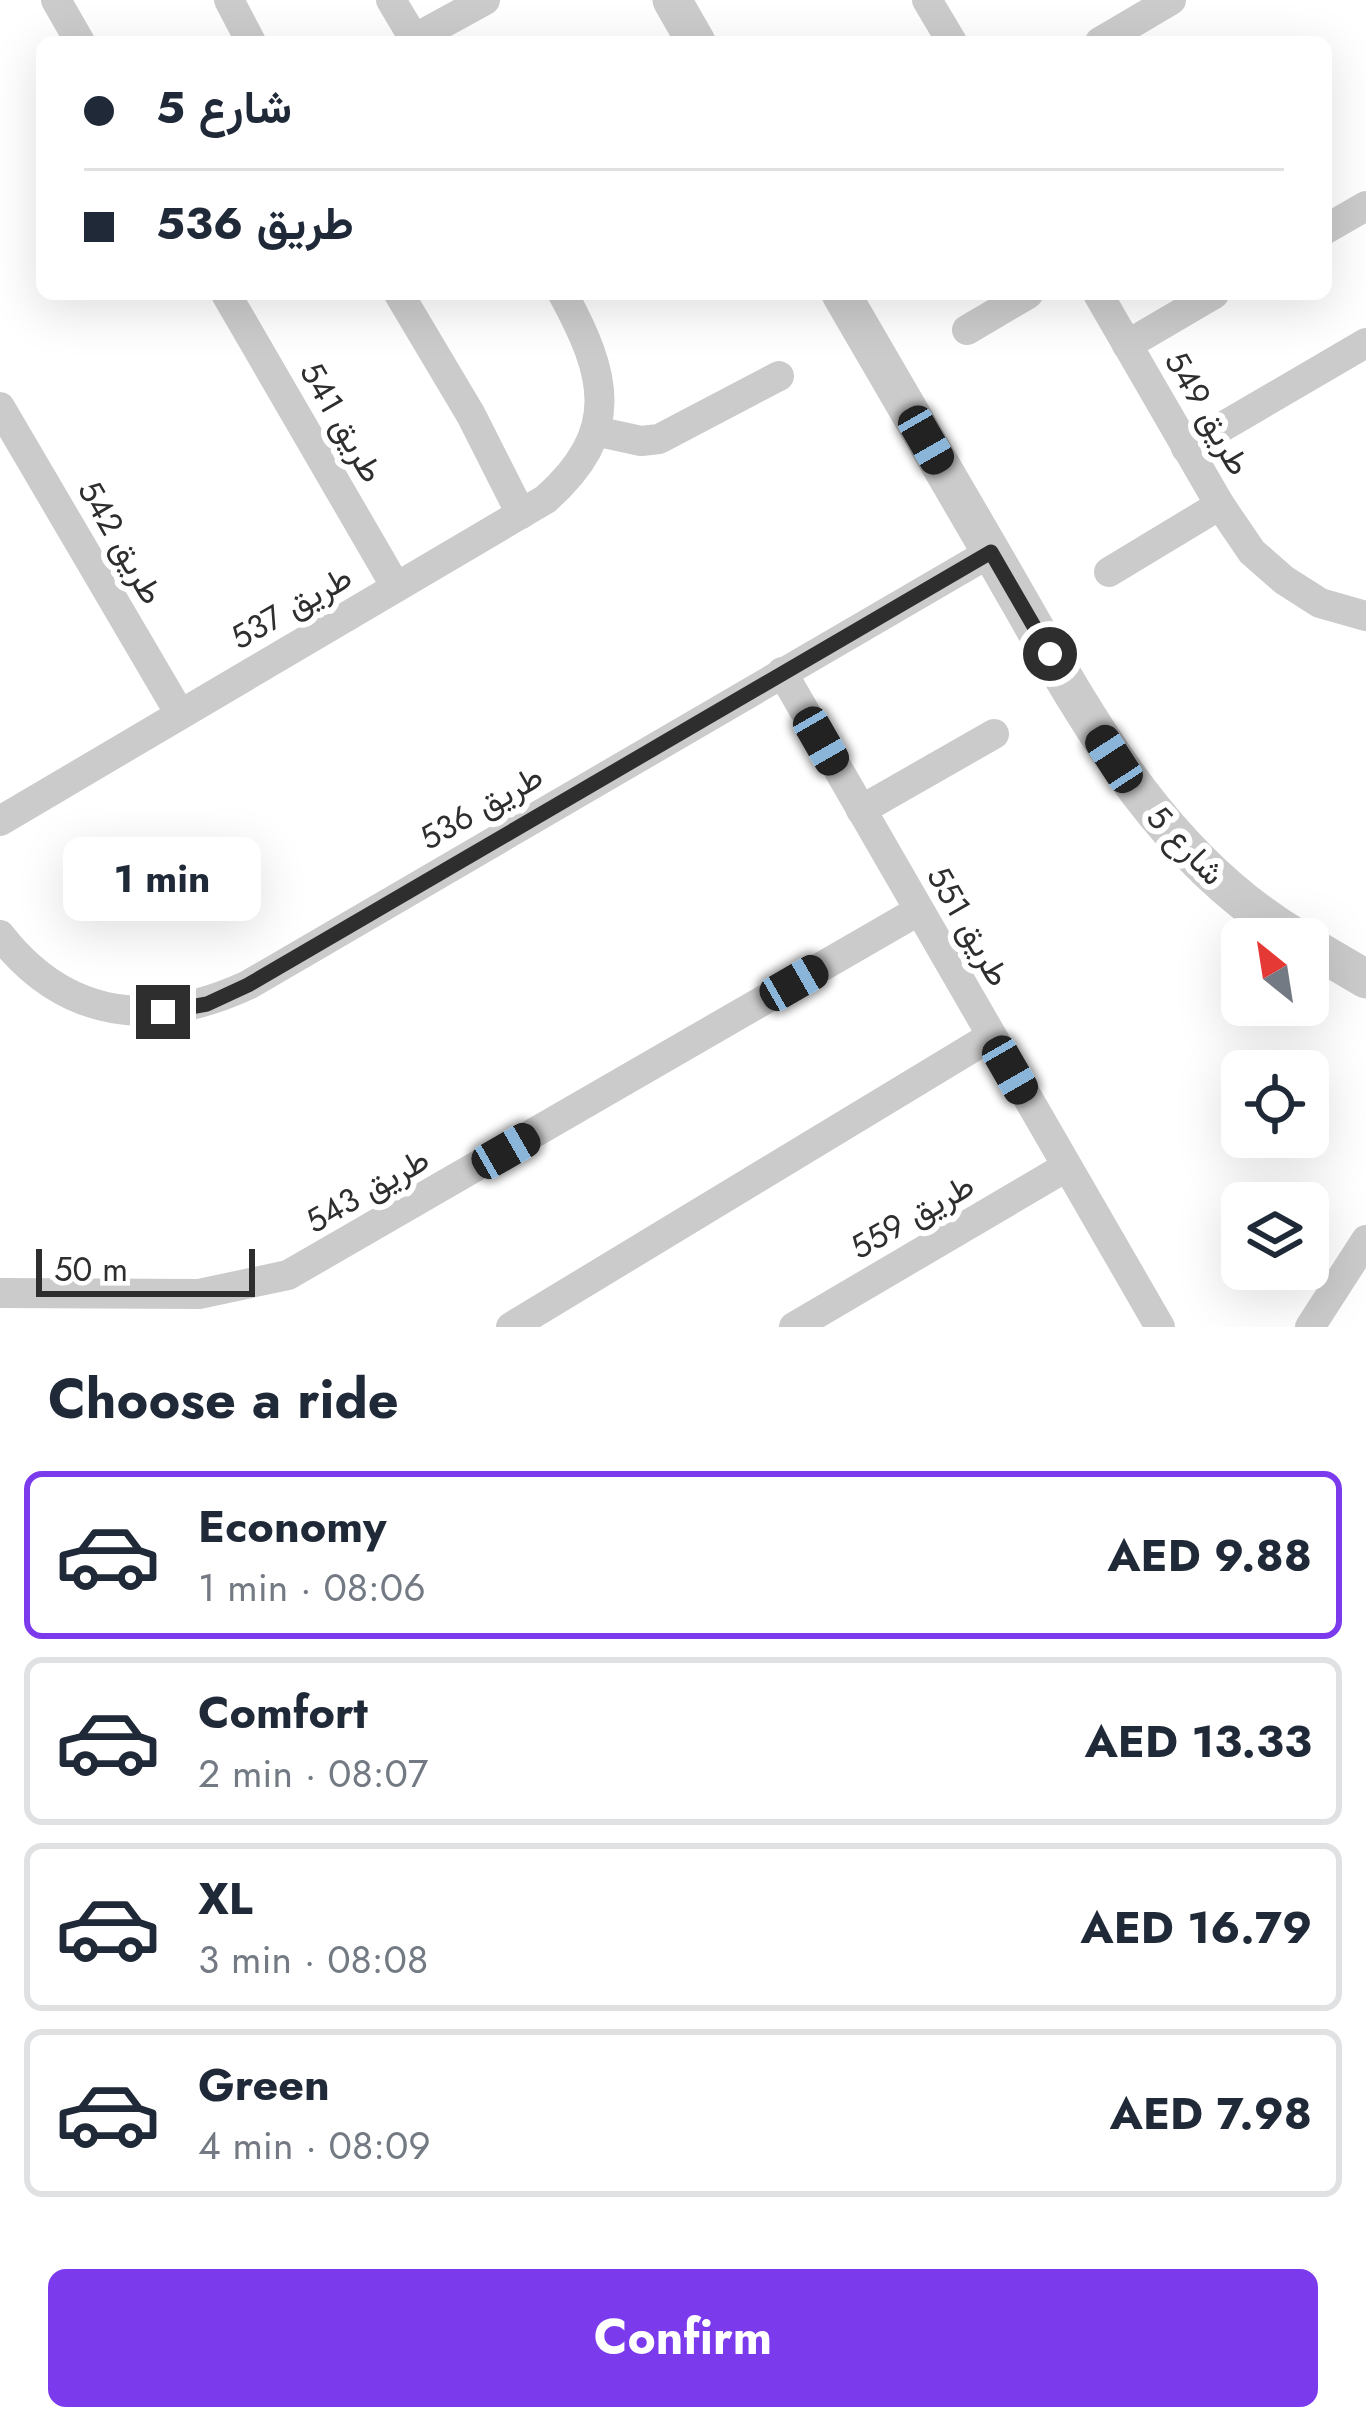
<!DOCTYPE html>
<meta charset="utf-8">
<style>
body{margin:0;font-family:Jost,Vazirmatn,sans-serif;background:#f2f2f3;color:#1f2937;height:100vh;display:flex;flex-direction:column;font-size:45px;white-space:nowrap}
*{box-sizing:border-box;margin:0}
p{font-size:39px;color:#747a83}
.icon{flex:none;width:66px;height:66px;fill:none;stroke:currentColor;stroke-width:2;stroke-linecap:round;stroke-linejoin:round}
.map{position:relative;height:1327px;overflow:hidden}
.drawer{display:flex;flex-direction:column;background:#fff;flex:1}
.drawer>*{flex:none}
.banner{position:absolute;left:36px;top:36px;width:1296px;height:264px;border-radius:18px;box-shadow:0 12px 48px #0002;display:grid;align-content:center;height:264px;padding:0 48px;background:#fff}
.needle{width:78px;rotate:330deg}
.fabs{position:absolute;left:1221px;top:918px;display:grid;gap:24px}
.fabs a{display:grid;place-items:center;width:108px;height:108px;border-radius:18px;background:#fff;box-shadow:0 12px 48px #0002;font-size:60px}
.scale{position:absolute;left:36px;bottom:30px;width:219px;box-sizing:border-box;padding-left:12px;border:6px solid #2e2e2e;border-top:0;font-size:33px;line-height:42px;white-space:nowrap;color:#2e2e2e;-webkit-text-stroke:9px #fff;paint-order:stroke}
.end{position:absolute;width:54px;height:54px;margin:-27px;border:15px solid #2e2e2e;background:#fff;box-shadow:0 0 0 6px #fff}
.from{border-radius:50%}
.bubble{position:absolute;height:84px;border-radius:18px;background:#fff;box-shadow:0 12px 48px #0002;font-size:39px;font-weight:700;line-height:84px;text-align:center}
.car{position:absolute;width:36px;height:72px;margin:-36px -18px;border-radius:15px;box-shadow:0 0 9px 3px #0007;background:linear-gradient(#222 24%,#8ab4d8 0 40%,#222 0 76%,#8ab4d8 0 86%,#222 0)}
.banner b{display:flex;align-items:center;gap:42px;height:114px;font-size:45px}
.banner b+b{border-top:3px solid #e0e1e3}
.banner i{width:30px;height:30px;background:#1f2937}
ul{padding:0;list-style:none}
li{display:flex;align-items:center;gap:36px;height:168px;margin:0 24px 18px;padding:0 24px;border:6px solid #e0e1e3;border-radius:18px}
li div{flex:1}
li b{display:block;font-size:45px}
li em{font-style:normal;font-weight:700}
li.on{border-color:#7c3aed}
li>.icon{width:108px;height:108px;stroke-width:1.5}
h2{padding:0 48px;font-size:54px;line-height:144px}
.action{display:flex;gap:24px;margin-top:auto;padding:24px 48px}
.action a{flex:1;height:138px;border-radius:18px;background:#7c3aed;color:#fff;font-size:48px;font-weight:700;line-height:138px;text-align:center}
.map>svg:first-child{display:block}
</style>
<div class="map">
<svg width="1366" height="1327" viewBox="0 0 1366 1327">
<rect width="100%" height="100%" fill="#fff"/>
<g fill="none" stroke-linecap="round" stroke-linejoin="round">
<g stroke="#cbcbcb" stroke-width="30">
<path d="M56 0 80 42"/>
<path d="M229 0 251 42"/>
<path d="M391 0 416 42"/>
<path d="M927 0 952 42"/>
<path d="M414 39 485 0"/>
<path d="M1100 42 1171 0"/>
<path d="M1326 229 1366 206"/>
<path d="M226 294 396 587"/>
<path d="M399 294 471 415 521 514"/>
<path d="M1098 294 1220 505 1252 552 1284 580 1320 603 1366 616"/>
<path d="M967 330 1028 294"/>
<path d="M1127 345 1214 294"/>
<path d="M0 407 180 714"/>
<path d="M595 431 641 441 659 439 779 376"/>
<path d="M1186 448 1366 343"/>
<path d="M1109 572 1220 505"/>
<path d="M782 672 1160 1327"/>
<path d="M861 810 994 734"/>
<path d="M0 821 546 499C622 431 607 375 563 294"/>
<path d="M0 935C67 1021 155 1028 248 985L991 552"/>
<path d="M0 1293 199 1294 288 1275 918 911"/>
<path d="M511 1327 990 1037"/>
<path d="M794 1327 1066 1167"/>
<path d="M1310 1327 1366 1240"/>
</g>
<g stroke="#cbcbcb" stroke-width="39">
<path d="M672 0 696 42"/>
<path d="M841 294C893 384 946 474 998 564 1079 704 1154 854 1298 939"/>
<path d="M1308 945 1366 979"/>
</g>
</g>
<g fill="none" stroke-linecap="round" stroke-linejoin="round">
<path stroke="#2e2e2e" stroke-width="15" d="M163 1012 207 1004 248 985 991 552 1050 654"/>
</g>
<g text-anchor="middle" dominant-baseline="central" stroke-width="12" stroke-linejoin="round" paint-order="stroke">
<g font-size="33" fill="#2e2e2e" stroke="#fff">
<text transform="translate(1208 413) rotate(60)">طريق 549</text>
<text transform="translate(342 422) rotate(60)">طريق 541</text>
<text transform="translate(121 542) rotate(60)">طريق 542</text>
<text transform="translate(291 607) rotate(-30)">طريق 537</text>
<text transform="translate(481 807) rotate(-30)">طريق 536</text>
<text transform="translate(1186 845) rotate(46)">شارع 5</text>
<text transform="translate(969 926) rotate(60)">طريق 551</text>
<text transform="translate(367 1190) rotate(-30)">طريق 543</text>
<text transform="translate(912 1216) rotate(-30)">طريق 559</text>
</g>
</g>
</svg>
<div class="fabs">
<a><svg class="needle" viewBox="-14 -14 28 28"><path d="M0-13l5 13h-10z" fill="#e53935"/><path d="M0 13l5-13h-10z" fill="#747a83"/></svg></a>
<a><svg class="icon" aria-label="locate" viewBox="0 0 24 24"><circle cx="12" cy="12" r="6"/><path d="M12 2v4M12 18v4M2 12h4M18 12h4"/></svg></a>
<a><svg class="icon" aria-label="layers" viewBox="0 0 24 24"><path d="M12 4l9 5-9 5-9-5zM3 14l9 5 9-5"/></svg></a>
</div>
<div class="scale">50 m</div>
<i class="end from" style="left:1050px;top:654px"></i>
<i class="end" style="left:163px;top:1012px"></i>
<div class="bubble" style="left:63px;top:837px;width:198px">1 min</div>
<i class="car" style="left:926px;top:440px;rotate:150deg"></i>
<i class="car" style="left:821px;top:741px;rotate:150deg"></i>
<i class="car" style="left:1114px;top:759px;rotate:327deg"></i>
<i class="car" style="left:794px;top:983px;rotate:60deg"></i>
<i class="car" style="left:1010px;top:1070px;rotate:150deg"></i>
<i class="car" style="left:506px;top:1151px;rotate:60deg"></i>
<div class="banner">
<b><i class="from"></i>شارع 5</b>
<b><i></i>طريق 536</b>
</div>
</div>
<section class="drawer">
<h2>Choose a ride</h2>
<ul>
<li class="on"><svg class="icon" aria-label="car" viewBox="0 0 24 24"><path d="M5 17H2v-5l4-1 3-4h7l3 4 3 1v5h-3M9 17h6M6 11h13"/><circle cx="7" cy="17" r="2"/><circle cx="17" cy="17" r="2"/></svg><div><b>Economy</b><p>1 min · 08:06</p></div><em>AED 9.88</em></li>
<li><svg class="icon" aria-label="car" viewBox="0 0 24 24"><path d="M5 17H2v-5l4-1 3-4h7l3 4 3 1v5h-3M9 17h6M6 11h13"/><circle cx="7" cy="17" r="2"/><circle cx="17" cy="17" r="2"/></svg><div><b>Comfort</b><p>2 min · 08:07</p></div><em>AED 13.33</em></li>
<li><svg class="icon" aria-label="car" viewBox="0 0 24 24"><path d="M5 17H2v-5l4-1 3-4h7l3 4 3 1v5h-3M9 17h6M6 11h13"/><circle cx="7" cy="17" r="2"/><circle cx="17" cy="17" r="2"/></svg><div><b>XL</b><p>3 min · 08:08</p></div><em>AED 16.79</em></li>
<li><svg class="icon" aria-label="car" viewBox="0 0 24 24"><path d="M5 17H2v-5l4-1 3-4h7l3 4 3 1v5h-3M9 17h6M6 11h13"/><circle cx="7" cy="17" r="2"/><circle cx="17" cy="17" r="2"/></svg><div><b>Green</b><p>4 min · 08:09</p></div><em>AED 7.98</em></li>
</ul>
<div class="action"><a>Confirm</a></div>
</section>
